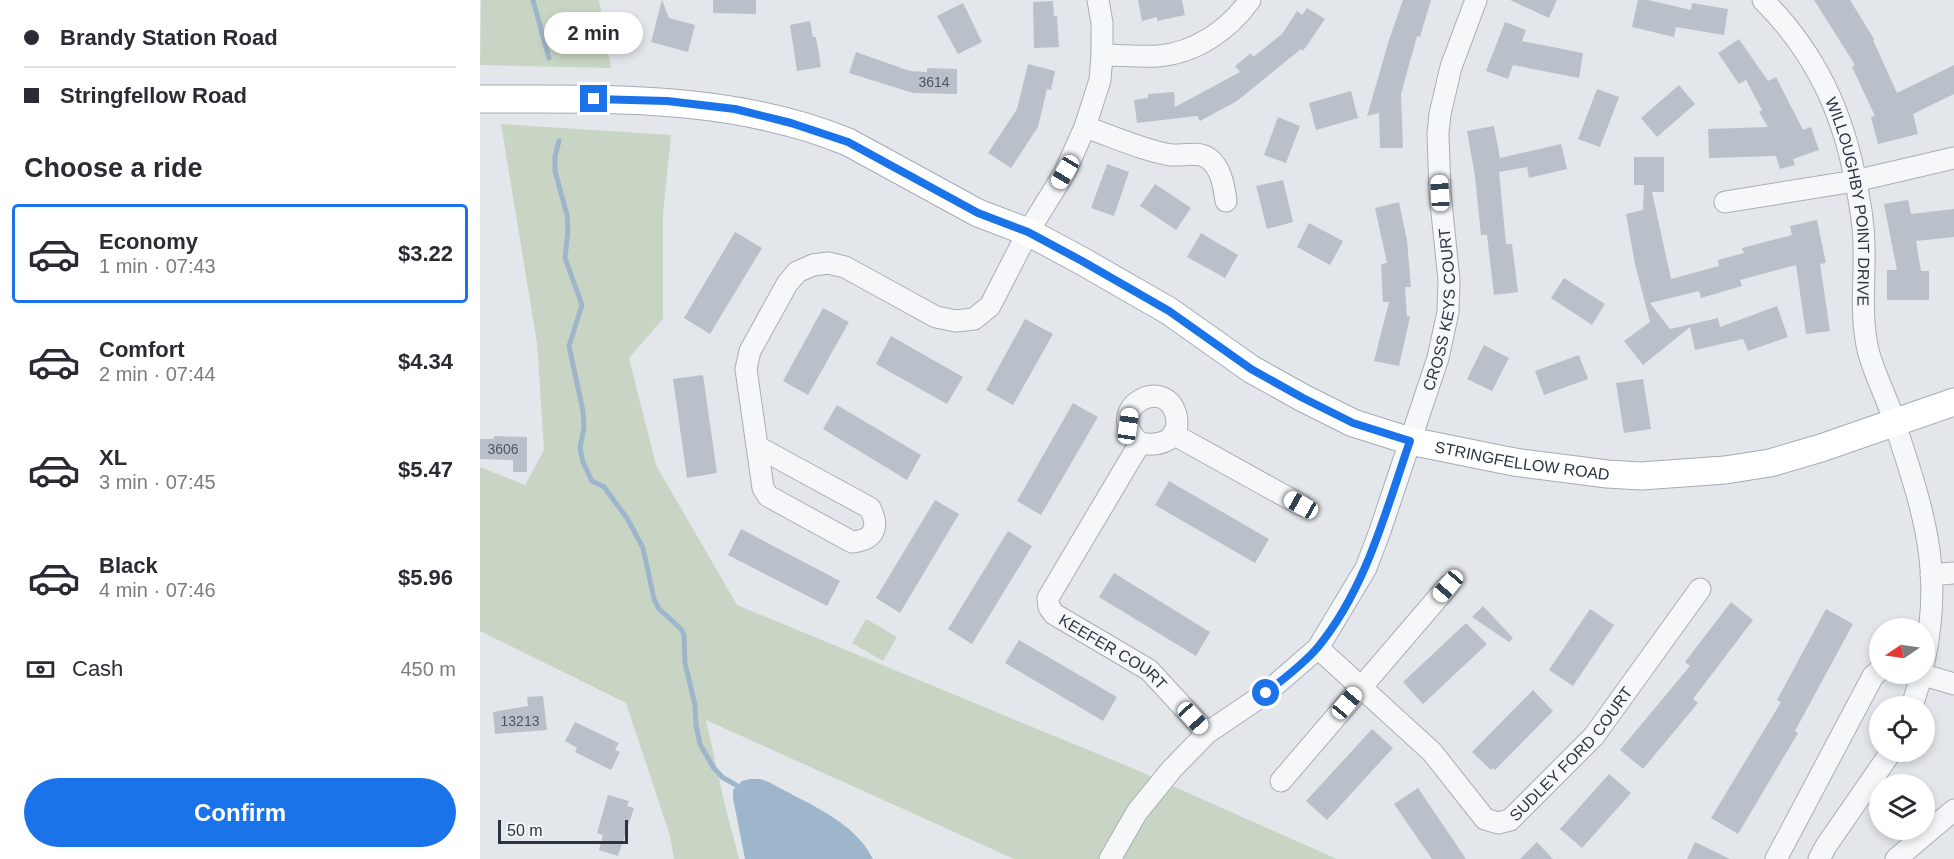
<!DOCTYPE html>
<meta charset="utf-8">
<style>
body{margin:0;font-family:Helvetica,sans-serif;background:#f2f2f3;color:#2b2b33;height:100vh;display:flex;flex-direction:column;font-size:22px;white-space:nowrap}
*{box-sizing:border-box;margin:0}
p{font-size:20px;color:#7c7c81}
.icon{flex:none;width:33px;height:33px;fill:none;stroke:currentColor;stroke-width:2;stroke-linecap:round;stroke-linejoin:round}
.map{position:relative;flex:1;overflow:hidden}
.side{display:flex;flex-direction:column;background:#fff;width:480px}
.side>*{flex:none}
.guide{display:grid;align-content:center;height:132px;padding:0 24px;background:#fff}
.needle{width:39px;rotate:257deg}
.controls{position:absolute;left:1389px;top:618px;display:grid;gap:12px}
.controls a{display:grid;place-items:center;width:66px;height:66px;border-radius:50%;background:#fff;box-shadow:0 3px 9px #0003;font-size:30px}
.scale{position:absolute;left:18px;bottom:15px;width:130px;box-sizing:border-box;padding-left:6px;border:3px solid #2a3544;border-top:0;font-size:16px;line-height:21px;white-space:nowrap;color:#2a3544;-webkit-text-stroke:4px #f3f6f8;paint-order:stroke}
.end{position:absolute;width:27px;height:27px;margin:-14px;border:8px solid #1a73e8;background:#fff;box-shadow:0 0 0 3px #fff}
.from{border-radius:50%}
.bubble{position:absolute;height:42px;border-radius:21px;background:#fff;box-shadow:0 3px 9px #0003;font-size:20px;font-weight:800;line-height:42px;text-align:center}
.car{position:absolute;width:18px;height:36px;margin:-18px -9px;border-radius:8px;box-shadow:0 0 4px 2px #0007;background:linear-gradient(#fff 24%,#345 0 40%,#fff 0 76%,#345 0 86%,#fff 0)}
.guide b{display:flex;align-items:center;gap:21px;height:57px;font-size:22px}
.guide b+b{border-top:2px solid #e1e1e2}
.guide i{width:15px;height:15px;background:#2b2b33}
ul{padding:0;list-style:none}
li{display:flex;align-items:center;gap:18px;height:99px;margin:0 12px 9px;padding:0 12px;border:3px solid transparent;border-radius:6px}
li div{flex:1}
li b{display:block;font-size:22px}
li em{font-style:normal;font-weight:800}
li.current{border-color:#1a73e8}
li>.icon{width:54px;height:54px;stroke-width:1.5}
h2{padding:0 24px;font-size:27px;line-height:72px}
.pay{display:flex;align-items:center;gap:15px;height:66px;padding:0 24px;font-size:22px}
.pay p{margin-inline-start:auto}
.primary-button{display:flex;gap:12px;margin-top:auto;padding:12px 24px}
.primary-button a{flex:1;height:69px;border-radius:36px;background:#1a73e8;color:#fff;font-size:24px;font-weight:800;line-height:69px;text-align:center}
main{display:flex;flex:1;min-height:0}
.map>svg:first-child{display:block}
</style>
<main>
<section class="side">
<div class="guide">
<b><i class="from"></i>Brandy Station Road</b>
<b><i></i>Stringfellow Road</b>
</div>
<h2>Choose a ride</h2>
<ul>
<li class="current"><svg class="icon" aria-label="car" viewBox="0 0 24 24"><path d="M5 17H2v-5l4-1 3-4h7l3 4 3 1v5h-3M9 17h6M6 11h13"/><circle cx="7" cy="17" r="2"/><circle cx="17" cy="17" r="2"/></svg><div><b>Economy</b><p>1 min · 07:43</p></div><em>$3.22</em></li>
<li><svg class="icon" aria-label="car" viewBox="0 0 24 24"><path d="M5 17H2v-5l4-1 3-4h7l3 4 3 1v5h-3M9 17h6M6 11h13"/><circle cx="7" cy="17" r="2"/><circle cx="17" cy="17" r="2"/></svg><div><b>Comfort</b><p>2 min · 07:44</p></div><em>$4.34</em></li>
<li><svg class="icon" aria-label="car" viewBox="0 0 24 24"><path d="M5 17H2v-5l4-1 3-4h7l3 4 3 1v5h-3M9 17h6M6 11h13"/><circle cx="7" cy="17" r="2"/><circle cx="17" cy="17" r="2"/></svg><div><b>XL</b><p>3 min · 07:45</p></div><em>$5.47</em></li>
<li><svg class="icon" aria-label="car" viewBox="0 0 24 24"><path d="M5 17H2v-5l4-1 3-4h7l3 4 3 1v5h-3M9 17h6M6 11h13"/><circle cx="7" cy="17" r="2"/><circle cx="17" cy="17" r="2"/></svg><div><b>Black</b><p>4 min · 07:46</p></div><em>$5.96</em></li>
</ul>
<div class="pay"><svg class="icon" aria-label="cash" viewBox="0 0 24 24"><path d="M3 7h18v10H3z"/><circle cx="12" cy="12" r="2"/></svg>Cash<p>450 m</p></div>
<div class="primary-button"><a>Confirm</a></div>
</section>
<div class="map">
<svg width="1474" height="859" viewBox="0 0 1474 859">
<rect width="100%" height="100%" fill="#e3e7eb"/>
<g fill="#c9d5c4">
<path d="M1 0H119L131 68 0 65Z"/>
<path d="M21 124 191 135 183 214V319L149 358 176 465 257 605 652 768 857 859H534L226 720 245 805 259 859H194L190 836 146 703 0 631V467L45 485 64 450 57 343Z"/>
<path d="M386 619 417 637 403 661 372 643Z"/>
</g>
<path fill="#9eb6cb" d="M270 779H280L289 782C325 803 374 820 393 859H265L253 798V790L262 781Z"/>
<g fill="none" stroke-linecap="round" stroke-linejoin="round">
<g stroke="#9eb6cb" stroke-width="5">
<path d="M53 0 69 58"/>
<path d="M79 141 75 156V171L87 215 88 230 85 258 102 305 89 346 103 411 104 427 100 448 103 462 112 481 124 487 147 518 163 548 174 599 179 609 201 629 204 635 205 663 215 705 216 725 220 744 233 767 242 777 256 785"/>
</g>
</g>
<g fill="#bac0c9">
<path d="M182 0 189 18 215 25 208 52 171 42Z"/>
<path d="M233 0H276V14L233 13Z"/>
<path d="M658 0H702L705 15 677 21V17L662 21Z"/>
<path d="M923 0H951L940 37 937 36 921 94 923 148H900L899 113 887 116 909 40Z"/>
<path d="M1030 0H1077L1069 18Z"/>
<path d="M1158 0H1168L1211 10 1212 3 1248 9 1244 35 1196 27 1194 37 1152 27Z"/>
<path d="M1334 0H1370L1394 39 1393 40 1417 93 1474 65V94L1433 114 1438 134 1398 144 1391 117 1395 116 1372 67 1375 65Z"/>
<path d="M573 1 574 16H577L579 47 554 48 553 2Z"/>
<path d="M483 3 502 42 478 54 457 16Z"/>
<path d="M827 8 845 19 823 51 821 49 757 101 720 121 717 116 657 123 654 100 668 98V94L694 92 695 107 760 72 755 66 771 53 773 57 802 34 817 11 822 15Z"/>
<path d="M330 21 333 37H336L341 67 317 71 310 25Z"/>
<path d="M1025 22 1046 30 1042 41 1103 53 1099 78 1033 65 1028 79 1006 71Z"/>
<path d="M1259 39 1288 81 1296 77 1323 130 1331 127 1339 150 1313 159 1315 165 1300 169 1296 156 1229 158 1228 129 1288 127 1279 112 1282 110 1266 80 1259 84 1238 53Z"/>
<path d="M376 52 430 71 447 72V68L477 69V94L433 93 369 73Z"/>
<path d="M548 64 575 71 571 90 567 89 558 127 531 168 508 153 537 109Z"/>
<path d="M1199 85 1215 104 1177 137 1161 118Z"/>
<path d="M1117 89 1139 97 1120 147 1098 139Z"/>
<path d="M871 91 878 118 836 130 829 103Z"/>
<path d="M798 117 820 126 806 163 784 155Z"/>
<path d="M1014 126 1020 158 1081 144 1087 169 1049 178 1047 167 1019 172 1026 244H1032L1038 292 1014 295 1007 235H1001L995 176 987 131Z"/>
<path d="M1154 157H1184V192H1172L1191 279 1239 266 1238 260 1264 253 1262 248 1312 235 1310 226 1337 220 1346 263 1340 264 1350 331 1326 334 1316 265 1260 280 1262 286 1221 298 1219 291 1170 303 1190 329 1238 318 1240 327 1297 306 1308 337 1268 351 1263 339 1215 350 1210 327 1163 365 1144 341 1170 322 1155 264 1146 214 1163 210 1164 185H1154Z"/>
<path d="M627 164 649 172 634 216 611 208Z"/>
<path d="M803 180 813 222 787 229 776 186Z"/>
<path d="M675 184 711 208 696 230 660 206Z"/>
<path d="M1428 200 1431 214 1474 209V237L1436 241 1441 271H1449V300H1407V270H1417L1404 204Z"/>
<path d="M919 202 927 240 931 287H925L927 316 930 317 919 366 894 361 909 302H903L901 264 907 263 895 208Z"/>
<path d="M829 223 863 241 850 265 817 247Z"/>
<path d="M255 232 282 248 230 334 204 318Z"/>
<path d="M721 233 758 255 745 278 707 257Z"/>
<path d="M1084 278 1125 304 1112 325 1071 298Z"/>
<path d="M343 308 369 322 328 395 303 381Z"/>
<path d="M545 319 573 334 533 405 506 390Z"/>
<path d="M411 336 483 377 467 404 396 364Z"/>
<path d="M1004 345 1029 358 1012 391 987 379Z"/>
<path d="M1099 355 1108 379 1064 395 1055 371Z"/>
<path d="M223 375 237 473 207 478 193 379Z"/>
<path d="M1163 379 1171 429 1144 433 1136 383Z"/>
<path d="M593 403 618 417 561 515 537 501Z"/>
<path d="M357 405 441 455 427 480 343 429Z"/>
<path d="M14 436 47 437V472H33V460L0 459V439H14Z"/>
<path d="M689 481 789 539 775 563 675 505Z"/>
<path d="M455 500 479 514 420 613 396 598Z"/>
<path d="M261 529 360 581 347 606 248 555Z"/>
<path d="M528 531 552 546 492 644 468 629Z"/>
<path d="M634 573 730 632 716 656 619 597Z"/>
<path d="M1251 602 1273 620 1213 699 1218 703 1163 769 1140 750 1210 666 1205 662Z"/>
<path d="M1003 606 1033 638 1029 642 992 617Z"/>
<path d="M1110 609 1134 625 1093 686 1069 670Z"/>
<path d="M1346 609 1373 624 1315 731 1318 733 1258 834 1231 818 1301 702 1297 700Z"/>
<path d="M986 623 1007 644 943 704 923 682Z"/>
<path d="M539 640 637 697 623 721 525 663Z"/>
<path d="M1053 690 1073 711 1015 770 1013 768 1011 770 992 752Z"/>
<path d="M63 696 67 730 15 734 13 712 48 706 47 697Z"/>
<path d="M95 722 139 743 135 750 140 752 131 770 95 752 97 748 85 741Z"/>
<path d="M892 729 913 748 847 820 826 801Z"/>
<path d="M1129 774 1151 793 1102 848 1080 829Z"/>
<path d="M938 788 986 859H952L914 804Z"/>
<path d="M128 795 149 801 147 806 154 808 138 856 119 850 123 835 117 833Z"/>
<path d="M1057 842 1073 859H1040Z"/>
<path d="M1215 842 1250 859H1207Z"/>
</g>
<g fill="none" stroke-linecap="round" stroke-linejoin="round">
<g stroke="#a8aeb6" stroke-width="23">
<g id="minor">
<path id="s1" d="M1283 0C1335 52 1363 112 1376 183 1380 204 1384 224 1384 246 1385 281 1380 315 1388 350 1393 370 1403 390 1410 409 1425 455 1445 510 1450 558 1454 592 1451 629 1444 662"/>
<path d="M622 55C640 55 660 57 678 56 715 53 749 30 770 0"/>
<path d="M605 127C632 136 664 151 691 155 703 156 717 151 728 158 741 167 744 186 746 201"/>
<path d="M1245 202 1375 181 1474 158"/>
<path d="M693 434 821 505"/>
<path id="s2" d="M660 443C680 447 702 440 696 415 685 373 621 410 660 443L568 598 569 607 574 614 669 670 727 733"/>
<path d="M278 447 390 508C400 528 394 540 372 542L288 496 283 488 266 369 270 351 307 284 317 272 333 265 348 263 365 267 456 317 476 321 494 319 510 306 548 232 585 172 605 127 620 80 622 55V23L618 0"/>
<path d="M1451 575 1474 573"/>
<path id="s3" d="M838 648 952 752 1005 819 1018 823 1030 820 1114 736 1220 589"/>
<path d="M1440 674 1474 684"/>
<path d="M1432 706 1442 674"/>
<path d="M801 781 968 586"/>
<path id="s4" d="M630 859 657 812 692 769 727 733 786 693 838 648 886 568 900 531 958 358 968 312 969 280 960 193 958 133 960 114 971 67 996 0"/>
<path d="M1296 859 1393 676 1400 670"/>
<path d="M1339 859 1346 846 1411 752"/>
<path d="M1416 859 1474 810"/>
</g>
</g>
<g stroke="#a2acb7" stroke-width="29">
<g id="major">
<path id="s5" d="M0 99C124 99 251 94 368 142L498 213 548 232 602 261 689 311 771 369 823 398 873 423 930 441 1034 462 1127 474 1161 476 1245 470 1290 463 1341 448 1474 402"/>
</g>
</g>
<use href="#minor" stroke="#f6f7f9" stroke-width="21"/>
<use href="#major" stroke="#fff" stroke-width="27"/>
</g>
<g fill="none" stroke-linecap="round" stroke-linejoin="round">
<path stroke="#1a73e8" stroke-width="8" d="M114 99 187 101 255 109 311 123 368 142 498 213 548 232 602 261 689 311 771 369 823 398 873 423 930 441C906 510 886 589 838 647 824 664 803 679 786 693"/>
</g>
<g text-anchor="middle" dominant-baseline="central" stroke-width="5" stroke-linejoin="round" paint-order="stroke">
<g font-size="14" fill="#4e5865">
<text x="454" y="82">3614</text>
<text x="23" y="449">3606</text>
<text x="40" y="721">13213</text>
</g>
<g font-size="16" fill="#2a3544" stroke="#f3f6f8">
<text stroke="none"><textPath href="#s1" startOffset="226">WILLOUGHBY POINT DRIVE</textPath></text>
<text stroke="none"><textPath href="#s4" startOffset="664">CROSS KEYS COURT</textPath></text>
<text stroke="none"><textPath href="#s5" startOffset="1126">STRINGFELLOW ROAD</textPath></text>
<text stroke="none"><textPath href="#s2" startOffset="422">KEEFER COURT</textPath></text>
<text stroke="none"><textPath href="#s3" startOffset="356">SUDLEY FORD COURT</textPath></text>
</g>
</g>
</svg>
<div class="controls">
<a><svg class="needle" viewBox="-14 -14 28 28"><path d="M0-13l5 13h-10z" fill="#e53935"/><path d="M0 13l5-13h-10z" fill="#7c7c81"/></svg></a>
<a><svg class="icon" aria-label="locate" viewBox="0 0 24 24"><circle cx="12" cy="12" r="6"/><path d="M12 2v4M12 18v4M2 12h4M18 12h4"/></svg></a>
<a><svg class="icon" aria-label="layers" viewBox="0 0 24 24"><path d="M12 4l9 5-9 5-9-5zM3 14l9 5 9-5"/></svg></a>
</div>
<div class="scale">50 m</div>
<i class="end from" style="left:786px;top:693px"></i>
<i class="end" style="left:114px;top:99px"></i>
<div class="bubble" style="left:64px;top:12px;width:99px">2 min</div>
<i class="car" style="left:585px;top:172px;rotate:211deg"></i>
<i class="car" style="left:960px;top:193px;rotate:357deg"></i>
<i class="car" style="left:648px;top:426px;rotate:8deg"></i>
<i class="car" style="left:821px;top:505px;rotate:299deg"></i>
<i class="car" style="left:968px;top:586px;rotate:221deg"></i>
<i class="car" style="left:867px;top:703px;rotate:40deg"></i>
<i class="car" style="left:713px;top:718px;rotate:138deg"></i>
</div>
</main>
